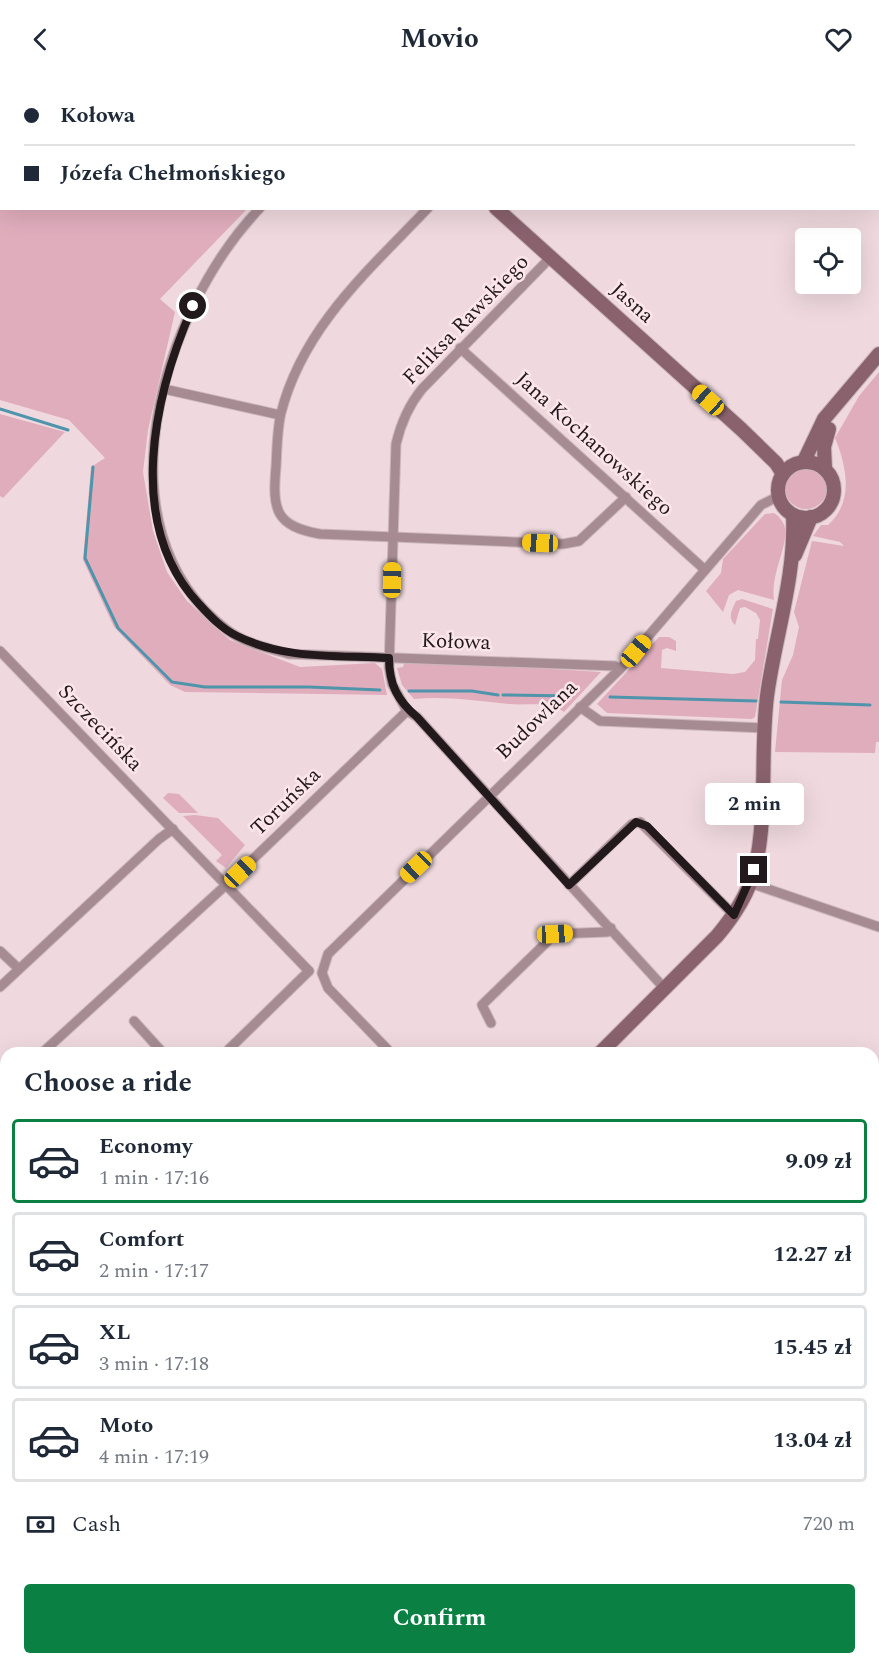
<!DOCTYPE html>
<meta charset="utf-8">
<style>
body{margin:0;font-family:Spectral,serif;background:#f6f6f7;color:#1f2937;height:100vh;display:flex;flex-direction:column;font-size:22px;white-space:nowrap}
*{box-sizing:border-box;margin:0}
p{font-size:20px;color:#747a83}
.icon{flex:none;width:33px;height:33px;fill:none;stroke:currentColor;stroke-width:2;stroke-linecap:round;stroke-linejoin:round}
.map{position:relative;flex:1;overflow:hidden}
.drawer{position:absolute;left:0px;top:969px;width:879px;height:618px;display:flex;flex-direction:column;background:#fff;border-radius:18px 18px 0 0;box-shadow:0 6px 24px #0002}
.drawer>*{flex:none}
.banner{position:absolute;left:0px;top:0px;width:879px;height:132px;box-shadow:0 6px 24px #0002;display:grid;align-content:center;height:132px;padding:0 24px;background:#fff}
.buttons{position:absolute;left:795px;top:150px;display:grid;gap:12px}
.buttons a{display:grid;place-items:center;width:66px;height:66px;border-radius:6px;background:#fff;box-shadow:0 6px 24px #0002;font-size:30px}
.end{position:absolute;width:27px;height:27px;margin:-14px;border:8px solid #21191b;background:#fff;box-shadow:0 0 0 3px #fff}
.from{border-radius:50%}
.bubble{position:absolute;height:42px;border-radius:6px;background:#fff;box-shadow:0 6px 24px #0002;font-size:20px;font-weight:700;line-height:42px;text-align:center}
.car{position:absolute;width:18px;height:36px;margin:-18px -9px;border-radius:8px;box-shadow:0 0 4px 2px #0007;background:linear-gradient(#f5c518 24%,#345 0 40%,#f5c518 0 76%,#345 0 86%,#f5c518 0)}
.banner b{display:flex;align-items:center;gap:21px;height:57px;font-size:22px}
.banner b+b{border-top:2px solid #e0e1e3}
.banner i{width:15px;height:15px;background:#1f2937}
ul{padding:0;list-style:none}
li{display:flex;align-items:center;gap:18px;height:84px;margin:0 12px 9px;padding:0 12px;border:3px solid #e0e1e3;border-radius:6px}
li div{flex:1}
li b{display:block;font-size:22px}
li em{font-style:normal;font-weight:700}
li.on{border-color:#0b8043}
li>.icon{width:54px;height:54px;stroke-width:1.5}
h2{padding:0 24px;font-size:27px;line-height:72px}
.pay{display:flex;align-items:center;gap:15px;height:66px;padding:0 24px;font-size:22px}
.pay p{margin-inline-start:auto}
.button{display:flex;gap:12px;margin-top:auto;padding:12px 24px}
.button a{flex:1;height:69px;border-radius:6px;background:#0b8043;color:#fff;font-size:24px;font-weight:700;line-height:69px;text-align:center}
header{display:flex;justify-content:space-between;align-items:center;height:78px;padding:0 24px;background:#fff;font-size:27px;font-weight:700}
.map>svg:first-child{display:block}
</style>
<header><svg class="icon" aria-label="back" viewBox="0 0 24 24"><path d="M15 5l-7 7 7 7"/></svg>Movio<svg class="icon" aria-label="heart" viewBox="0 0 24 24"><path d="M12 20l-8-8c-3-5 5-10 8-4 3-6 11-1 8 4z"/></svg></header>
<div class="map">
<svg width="879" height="1587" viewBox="0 0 879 1587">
<rect width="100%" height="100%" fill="#efd9df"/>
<g fill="#e0adbd">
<path d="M0 0 338 1 2 2V130L247 131 160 221 175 234 148 352 143 394 153 453 167 494 187 523 230 562 300 589 375 585 382 591 387 617 185 614 170 607 114 549 83 482 91 389 105 380 69 342 0 322Z"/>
<path d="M879 294V664H876L875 675 775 674 782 602 793 577 799 549 794 534 812 463 844 468 840 464 813 458 821 447H828C854 424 847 389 835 360L859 318Z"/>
<path d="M0 336 65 354 3 420 0 418Z"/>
<circle cx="806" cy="410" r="21"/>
<path d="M774 435C779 438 784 444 785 450 788 469 770 497 774 522L738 512 729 517 723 534 706 513 721 495 723 481 765 436Z"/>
<path d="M742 521 773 531 755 639 752 641 607 635 597 626 659 559H669L676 563V573L667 570 662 572 661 590 733 596 745 594 755 582 756 561H758L760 542 756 535 745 529 740 530 735 547C727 539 732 532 736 523Z"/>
<path d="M405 582 601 594 564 634C548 622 527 628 509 626 476 623 446 618 414 621L402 607 397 590 403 589Z"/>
<path d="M168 715 179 716 198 735H179L163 720Z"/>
<path d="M195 737 218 740 245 767 226 790 216 783 222 777 183 738Z"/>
<path d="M879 1183V1242L873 1236V1188Z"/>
</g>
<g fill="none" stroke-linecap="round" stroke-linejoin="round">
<g stroke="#4e94aa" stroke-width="3">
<path d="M0 331 68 352"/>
<path d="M93 389 85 480 118 550 172 604 205 609H309L380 612"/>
<path d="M409 613H472L498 617"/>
<path d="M503 617 572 618"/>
<path d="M610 619 756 623"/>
<path d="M781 624 870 627"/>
</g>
<g stroke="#cab6bc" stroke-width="11">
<g id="street">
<path d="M260 130C162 232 95 451 226 551 243 565 268 570 289 576L615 588 620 591"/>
<path d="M428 130C369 192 303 249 281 335 277 352 277 371 276 389 272 433 276 448 320 456L563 466 579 463 626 419"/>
<path d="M460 270 704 491"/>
<path d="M164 311 280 337"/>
<path d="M0 573 309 893"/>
<path d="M580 629 600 643 764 650"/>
<path d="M407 633 392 606 389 590 396 366C401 345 408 328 422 311L550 180"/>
<path d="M407 633 417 639 665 911"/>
<path d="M750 805 879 849"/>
<path d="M569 807 632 746 640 744 734 837"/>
<path d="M0 873 19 891"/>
<path d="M0 909 159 761 173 751"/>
<path d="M134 943 163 975"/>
<path d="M491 945 482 927 555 856 607 854 611 850"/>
<path d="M42 975 226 807 407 633"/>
<path d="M225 975 309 893"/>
<path d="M391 975 328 910 322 895 328 876 620 591 761 427 779 418"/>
<path d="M0 1013 6 1007"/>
<path d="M873 1035 879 1030"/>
<path d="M873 1251 879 1259"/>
<path d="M0 1312 6 1307"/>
<path d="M157 1581 162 1587"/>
<path d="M273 1587 280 1581"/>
</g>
</g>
<g stroke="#cab6bc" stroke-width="16">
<g id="secondary">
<path d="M353 0 355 2"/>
<path d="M496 130 741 351 776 385 783 396"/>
<path d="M804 383 824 341 879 276"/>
<circle cx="806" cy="412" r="28"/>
<path d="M825 390 824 369 829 351"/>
<path d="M795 477 811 439"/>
<path d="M600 975 717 858C734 838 748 816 755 791 768 735 760 674 767 618 775 558 796 498 793 437"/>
<path d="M0 1171 6 1176"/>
<path d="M734 1581 740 1587"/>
<path d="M20 1587 27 1581"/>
</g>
</g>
<g stroke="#cab6bc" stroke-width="17">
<g id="primary">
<path d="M873 1283 879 1278"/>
<path d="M535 1587 542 1581"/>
</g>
</g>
<use href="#street" stroke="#a68b93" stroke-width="9"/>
<use href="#secondary" stroke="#89626e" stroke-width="14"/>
<use href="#primary" stroke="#734554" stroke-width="15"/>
</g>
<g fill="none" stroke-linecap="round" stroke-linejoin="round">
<path stroke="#21191b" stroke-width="8" d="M193 228C154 317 124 446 199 526 210 538 222 551 237 558 286 582 337 577 389 580 389 607 398 623 417 639L569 807 636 744 647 748 734 837 754 792"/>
</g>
<g text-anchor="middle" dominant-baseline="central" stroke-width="5" stroke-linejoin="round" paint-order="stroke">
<g font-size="21" fill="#21191b" stroke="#fce6ec">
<text transform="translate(632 225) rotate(42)">Jasna</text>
<text transform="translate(466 242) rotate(-46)">Feliksa Rawskiego</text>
<text transform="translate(594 366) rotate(42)">Jana Kochanowskiego</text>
<text transform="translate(456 564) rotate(2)">Kołowa</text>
<text transform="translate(537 642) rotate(-44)">Budowlana</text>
<text transform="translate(100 650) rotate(46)">Szczecińska</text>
<text transform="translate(286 724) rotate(-44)">Toruńska</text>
</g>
</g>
</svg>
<div class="buttons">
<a><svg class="icon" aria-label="locate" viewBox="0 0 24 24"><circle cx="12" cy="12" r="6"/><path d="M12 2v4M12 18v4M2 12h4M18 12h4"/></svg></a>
</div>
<i class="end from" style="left:193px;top:228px"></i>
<i class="end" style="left:754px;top:792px"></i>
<div class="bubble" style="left:705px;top:705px;width:99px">2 min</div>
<i class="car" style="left:708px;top:322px;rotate:312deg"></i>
<i class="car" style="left:540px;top:465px;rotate:272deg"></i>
<i class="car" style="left:392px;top:502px;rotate:1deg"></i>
<i class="car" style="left:636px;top:573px;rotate:40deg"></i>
<i class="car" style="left:416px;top:789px;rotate:226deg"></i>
<i class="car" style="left:240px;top:794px;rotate:46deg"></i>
<i class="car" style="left:555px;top:856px;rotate:87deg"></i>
<div class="banner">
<b><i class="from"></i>Kołowa</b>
<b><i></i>Józefa Chełmońskiego</b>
</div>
<section class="drawer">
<h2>Choose a ride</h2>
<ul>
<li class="on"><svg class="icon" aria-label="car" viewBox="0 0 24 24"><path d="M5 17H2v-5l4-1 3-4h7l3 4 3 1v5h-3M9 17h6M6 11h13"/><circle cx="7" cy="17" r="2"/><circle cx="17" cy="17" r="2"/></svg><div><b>Economy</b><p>1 min · 17:16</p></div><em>9.09 zł</em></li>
<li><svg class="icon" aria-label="car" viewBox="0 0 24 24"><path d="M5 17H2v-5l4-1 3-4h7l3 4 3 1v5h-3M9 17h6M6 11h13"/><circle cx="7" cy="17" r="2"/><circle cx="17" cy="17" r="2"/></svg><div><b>Comfort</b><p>2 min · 17:17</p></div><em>12.27 zł</em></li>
<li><svg class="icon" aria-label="car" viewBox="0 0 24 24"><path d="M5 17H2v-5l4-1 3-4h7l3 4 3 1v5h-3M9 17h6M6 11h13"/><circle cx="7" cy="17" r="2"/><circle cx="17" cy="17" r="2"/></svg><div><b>XL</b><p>3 min · 17:18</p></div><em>15.45 zł</em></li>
<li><svg class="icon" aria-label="car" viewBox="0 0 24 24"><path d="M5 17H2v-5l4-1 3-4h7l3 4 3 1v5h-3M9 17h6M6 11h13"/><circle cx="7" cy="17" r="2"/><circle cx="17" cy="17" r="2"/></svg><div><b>Moto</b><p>4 min · 17:19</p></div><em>13.04 zł</em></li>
</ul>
<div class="pay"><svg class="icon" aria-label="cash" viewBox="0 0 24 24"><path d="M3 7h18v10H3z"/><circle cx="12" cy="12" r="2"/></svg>Cash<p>720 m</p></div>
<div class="button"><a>Confirm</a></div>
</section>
</div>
